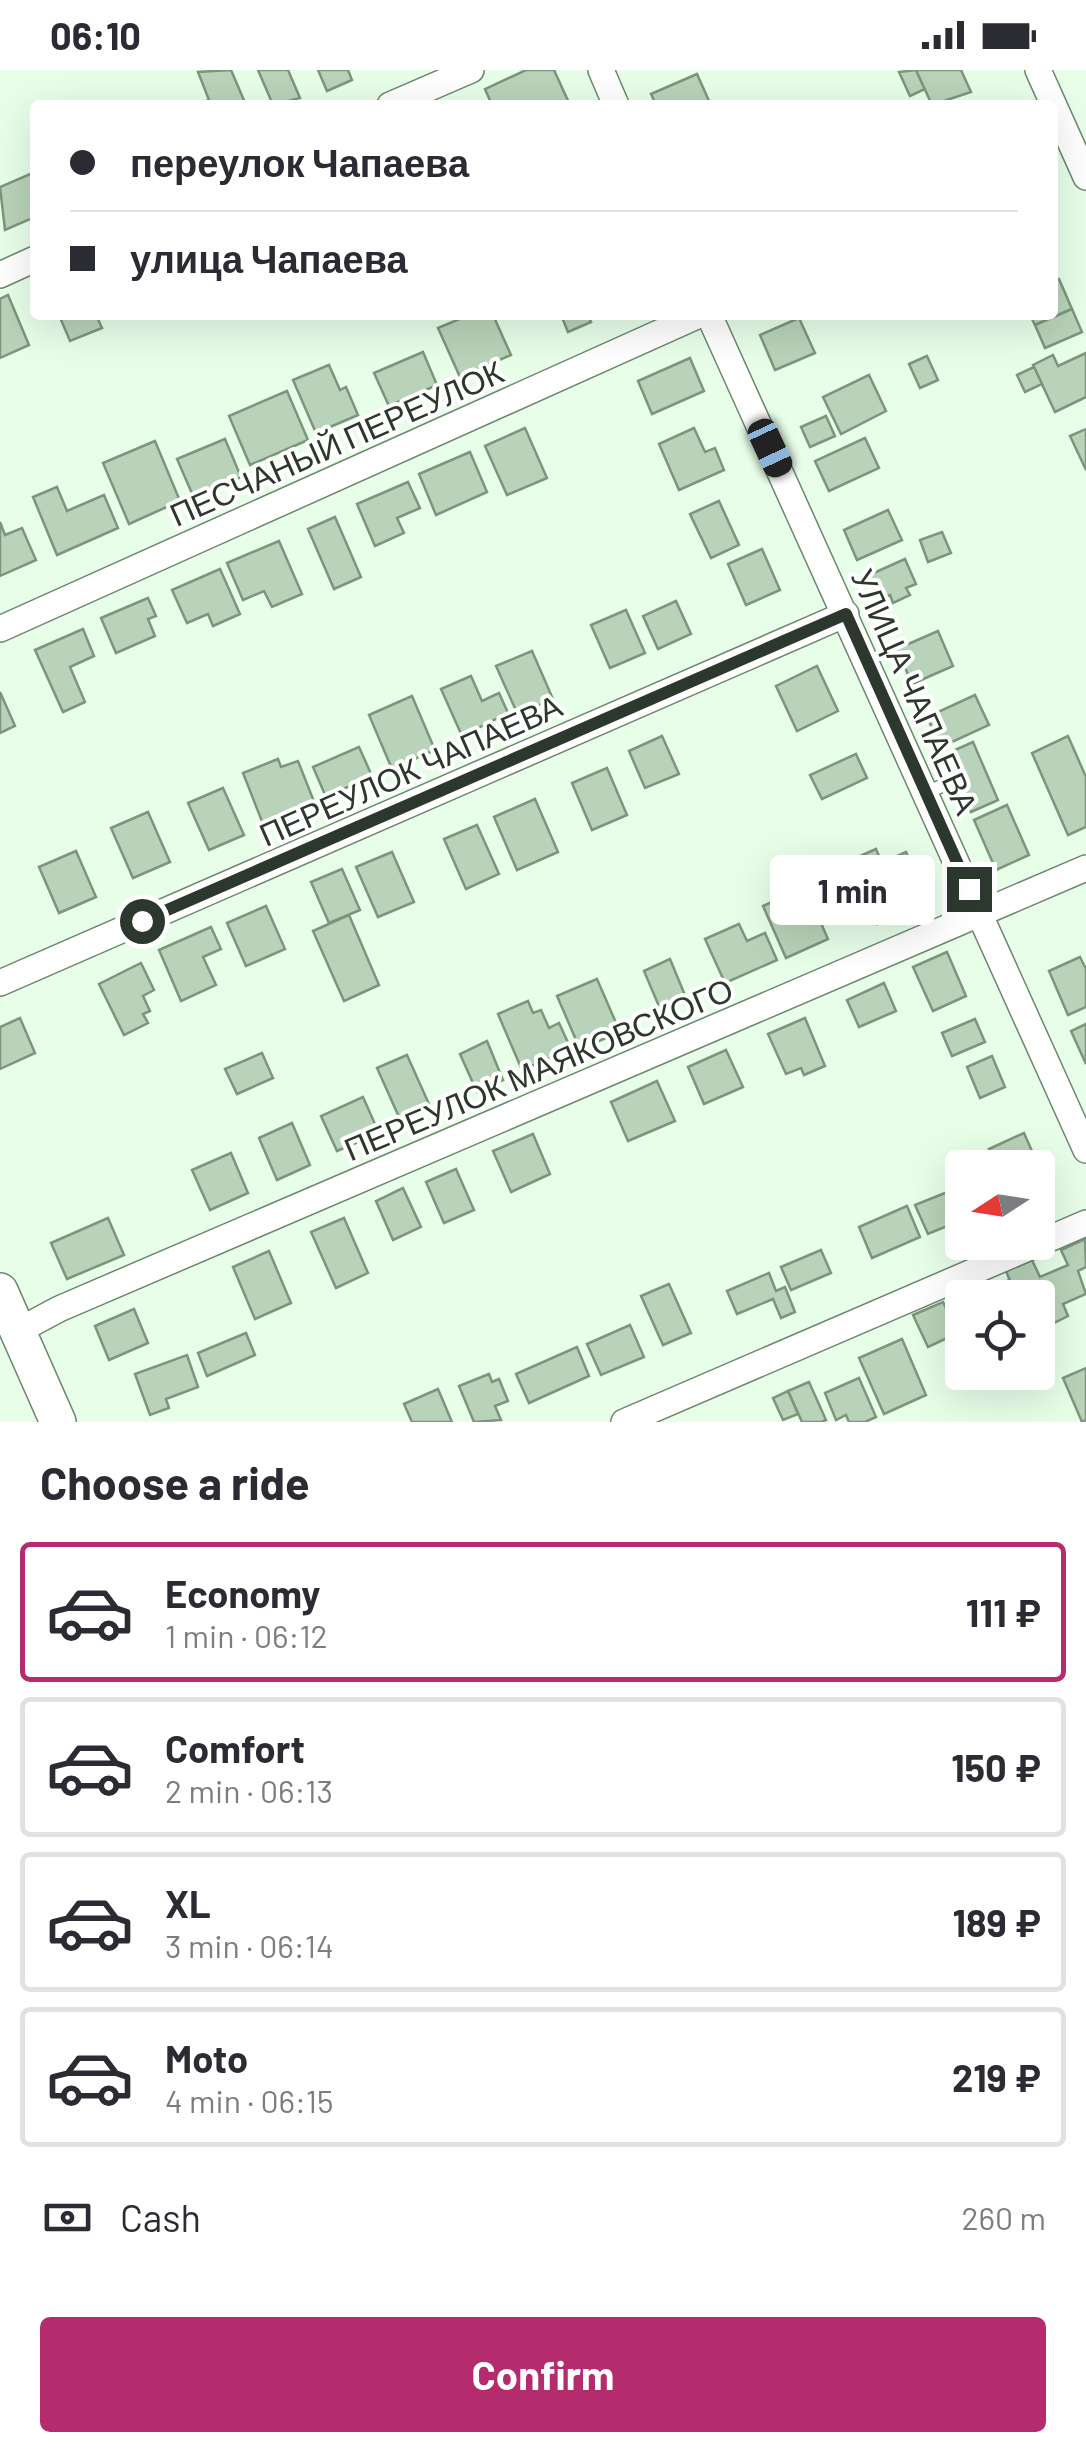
<!DOCTYPE html>
<meta charset="utf-8">
<style>
body{margin:0;font-family:Barlow,sans-serif;background:#f2f2f3;color:#2b2b33;height:100vh;display:flex;flex-direction:column;font-size:38px;white-space:nowrap}
*{box-sizing:border-box;margin:0}
p{font-size:32px;color:#7c7c81}
.icon{flex:none;width:55px;height:55px;fill:none;stroke:currentColor;stroke-width:2;stroke-linecap:round;stroke-linejoin:round}
.map{position:relative;height:1352px;overflow:hidden}
.details{display:flex;flex-direction:column;background:#fff;flex:1}
.details>*{flex:none}
.banner{position:absolute;left:30px;top:30px;width:1028px;height:220px;border-radius:10px;box-shadow:0 10px 40px #0002;display:grid;align-content:center;height:220px;padding:0 40px;background:#fff}
.needle{width:65px;rotate:258deg}
.fabs{position:absolute;left:945px;top:1080px;display:grid;gap:20px}
.fabs a{display:grid;place-items:center;width:110px;height:110px;border-radius:10px;background:#fff;box-shadow:0 10px 40px #0002;font-size:50px}
.end{position:absolute;width:45px;height:45px;margin:-22px;border:12px solid #2c372d;background:#fff;box-shadow:0 0 0 5px #fff}
.from{border-radius:50%}
.bubble{position:absolute;height:70px;border-radius:10px;background:#fff;box-shadow:0 10px 40px #0002;font-size:32px;font-weight:700;line-height:70px;text-align:center}
.car{position:absolute;width:30px;height:60px;margin:-30px -15px;border-radius:12px;box-shadow:0 0 8px 2px #0007;background:linear-gradient(#222 24%,#8ab4d8 0 40%,#222 0 76%,#8ab4d8 0 86%,#222 0)}
.banner b{display:flex;align-items:center;gap:35px;height:95px;font-size:38px}
.banner b+b{border-top:2px solid #e1e1e2}
.banner i{width:25px;height:25px;background:#2b2b33}
ul{padding:0;list-style:none}
li{display:flex;align-items:center;gap:30px;height:140px;margin:0 20px 15px;padding:0 20px;border:5px solid #e1e1e2;border-radius:10px}
li div{flex:1}
li b{display:block;font-size:38px}
li em{font-style:normal;font-weight:700}
li.active{border-color:#b42c6d}
li>.icon{width:90px;height:90px;stroke-width:1.5}
h2{padding:0 40px;font-size:45px;line-height:120px}
.pay{display:flex;align-items:center;gap:25px;height:110px;padding:0 40px;font-size:38px}
.pay p{margin-inline-start:auto}
.cta{display:flex;gap:20px;margin-top:auto;padding:20px 40px}
.cta a{flex:1;height:115px;border-radius:10px;background:#b42c6d;color:#fff;font-size:40px;font-weight:700;line-height:115px;text-align:center}
.status{display:flex;justify-content:space-between;align-items:center;height:70px;padding:0 50px;background:#fff;direction:ltr}
.status svg{height:28px;fill:currentColor}
.map>svg:first-child{display:block}
</style>
<div class="status"><b>06:10</b><svg viewBox="0 0 49 12"><path d="M0 12V9h3v3zM5 12V6h3v6zM10 12V3h3v9zM15 12V0h3v12zM26 1h20v11H26zM47 4h2v5h-2z"/></svg></div>
<div class="map">
<svg width="1086" height="1352" viewBox="0 0 1086 1352">
<rect width="100%" height="100%" fill="#e8fee9"/>
<g fill="#b8d3b9" stroke="#7c967d" stroke-width="2.5">
<path d="M231 0 246 35H197L209 30 198 2Z"/>
<path d="M258 0H288L300 28 273 35Z"/>
<path d="M318 0H348L352 10 327 21Z"/>
<path d="M526 0H554L570 35H492L485 19Z"/>
<path d="M916 0 925 19 910 26 899 2Z"/>
<path d="M916 0H961L971 22 932 35Z"/>
<path d="M697 4 709 31 656 35 651 24Z"/>
<path d="M35 102V147L5 160 0 117Z"/>
<path d="M1059 209 1072 239 1035 255 1030 245H1052V211Z"/>
<path d="M8 225 29 275 0 288V229Z"/>
<path d="M1072 239 1082 262 1045 278 1035 255Z"/>
<path d="M59 245H96L102 258 70 271Z"/>
<path d="M469 245H493L511 285 460 307 438 258Z"/>
<path d="M561 245H588L591 252 568 262Z"/>
<path d="M799 248 815 283 775 300 760 265Z"/>
<path d="M423 282 437 315 389 336 374 303Z"/>
<path d="M1086 283V327L1055 342 1033 295 1053 285 1058 296Z"/>
<path d="M927 286 938 310 920 318 909 294Z"/>
<path d="M690 288 704 321 652 344 638 311Z"/>
<path d="M329 295 340 320 346 317 358 345 316 363 293 310Z"/>
<path d="M1034 297 1042 314 1025 322 1017 305Z"/>
<path d="M869 305 886 341 841 364 823 327Z"/>
<path d="M287 321 308 370 250 395 229 346Z"/>
<path d="M826 346 835 366 810 377 801 357Z"/>
<path d="M525 358 547 408 507 425 485 376Z"/>
<path d="M694 358 705 382 715 378 724 400 679 420 659 374Z"/>
<path d="M1086 359V400L1070 366Z"/>
<path d="M865 368 879 398 829 421 815 391Z"/>
<path d="M225 369 241 407 194 428 177 389Z"/>
<path d="M155 371 180 431 129 454 103 393Z"/>
<path d="M470 382 487 422 436 445 419 404Z"/>
<path d="M408 412 420 438 397 448 404 463 375 476 357 434Z"/>
<path d="M57 417 67 441 104 425 118 458 57 485 33 427Z"/>
<path d="M719 431 739 475 711 488 690 444Z"/>
<path d="M888 440 902 470 857 490 844 460Z"/>
<path d="M335 447 361 507 334 519 308 459Z"/>
<path d="M0 452 5 465 22 458 36 490 0 506Z"/>
<path d="M942 462 951 483 928 492 920 470Z"/>
<path d="M279 471 302 524 272 537 264 521 243 530 227 493Z"/>
<path d="M762 479 780 520 746 535 728 494Z"/>
<path d="M905 489 916 514 906 518 910 525 893 533 890 525 878 530 867 506Z"/>
<path d="M220 499 240 544 213 556 208 544 187 553 172 520Z"/>
<path d="M148 528 156 546 148 549 155 566 116 583 101 548Z"/>
<path d="M676 531 691 564 658 579 643 546Z"/>
<path d="M626 540 645 583 610 598 591 555Z"/>
<path d="M83 559 94 586 70 597 85 632 63 642 35 580Z"/>
<path d="M938 561 953 596 912 614 897 579Z"/>
<path d="M532 581 553 629 518 645 496 596Z"/>
<path d="M817 596 838 641 797 661 776 616Z"/>
<path d="M471 606 482 631 499 623 508 643 462 666 441 619Z"/>
<path d="M0 622 15 656 0 663Z"/>
<path d="M975 625 989 655 941 677 927 647Z"/>
<path d="M412 626 435 680 392 699 369 645Z"/>
<path d="M662 666 679 704 645 718 629 681Z"/>
<path d="M1068 666 1086 707V757L1068 765 1032 683Z"/>
<path d="M973 672 998 730 971 742 946 684Z"/>
<path d="M359 677 372 706 326 727 313 697Z"/>
<path d="M856 684 867 708 822 729 810 705Z"/>
<path d="M278 689 281 697 298 691 315 734 263 754 243 703Z"/>
<path d="M607 698 627 745 592 760 572 713Z"/>
<path d="M223 718 244 765 209 780 188 733Z"/>
<path d="M535 729 558 782 517 800 494 747Z"/>
<path d="M1007 735 1029 785 996 800 974 750Z"/>
<path d="M148 742 170 792 133 808 111 758Z"/>
<path d="M477 755 499 804 466 819 444 769Z"/>
<path d="M876 779 882 793 906 782 928 831 877 854 849 791Z"/>
<path d="M76 781 96 827 59 843 39 797Z"/>
<path d="M392 782 414 832 378 847 356 797Z"/>
<path d="M342 799 360 840 329 853 311 812Z"/>
<path d="M805 817 828 869 786 888 763 836Z"/>
<path d="M266 836 285 879 246 896 227 853Z"/>
<path d="M349 845 379 915 344 931 313 861Z"/>
<path d="M739 854 747 871 765 863 777 890 725 913 705 869Z"/>
<path d="M211 857 221 879 203 887 216 915 181 931 159 880Z"/>
<path d="M947 882 966 926 933 941 913 897Z"/>
<path d="M1080 887 1086 899V937L1068 945 1049 901Z"/>
<path d="M670 889 687 930 661 941 644 901Z"/>
<path d="M141 893 154 920 143 926 150 941 143 944 148 953 124 965 99 914Z"/>
<path d="M597 909 620 962 580 979 557 926Z"/>
<path d="M884 913 896 941 859 957 847 930Z"/>
<path d="M528 931 533 943 541 940 549 958 559 953 571 979 522 1000 498 944Z"/>
<path d="M20 948 35 983 0 999V957Z"/>
<path d="M805 948 825 996 804 1005 801 998 786 1004 768 964Z"/>
<path d="M975 949 985 972 952 986 942 963Z"/>
<path d="M1086 954V994L1071 961Z"/>
<path d="M487 971 503 1010 477 1022 460 984Z"/>
<path d="M726 980 743 1017 704 1034 688 997Z"/>
<path d="M262 983 273 1008 237 1024 225 999Z"/>
<path d="M407 985 429 1034 399 1047 377 998Z"/>
<path d="M992 986 1005 1017 980 1028 967 997Z"/>
<path d="M657 1011 675 1051 628 1071 611 1032Z"/>
<path d="M363 1027 379 1063 337 1081 321 1046Z"/>
<path d="M292 1053 310 1095 277 1110 259 1068Z"/>
<path d="M1024 1063 1035 1088 1030 1091 1033 1098H997L989 1079Z"/>
<path d="M533 1064 550 1104 511 1122 493 1081Z"/>
<path d="M231 1083 248 1123 210 1140 192 1100Z"/>
<path d="M456 1099 474 1140 444 1153 426 1112Z"/>
<path d="M403 1118 421 1157 393 1170 376 1131Z"/>
<path d="M955 1119 962 1150 928 1164 915 1135Z"/>
<path d="M907 1136 920 1167 872 1188 859 1157Z"/>
<path d="M108 1148 124 1185 67 1209 51 1173Z"/>
<path d="M344 1148 368 1203 336 1218 311 1162Z"/>
<path d="M1085 1169 1086 1197 1078 1201 1086 1224 1063 1234 1068 1246 1054 1253 1044 1229 1017 1228 1006 1201 1032 1190 1040 1207 1068 1195 1061 1180Z"/>
<path d="M821 1180 831 1203 791 1220 781 1197Z"/>
<path d="M269 1181 291 1233 255 1249 233 1197Z"/>
<path d="M769 1203 776 1221 785 1217 795 1242 781 1248 773 1229 737 1244 727 1221Z"/>
<path d="M1009 1210 1017 1228H996L992 1217Z"/>
<path d="M669 1214 691 1263 663 1275 641 1226Z"/>
<path d="M943 1232 958 1263 928 1277 913 1245Z"/>
<path d="M134 1239 148 1273 109 1290 95 1256Z"/>
<path d="M630 1255 644 1287 601 1305 587 1274Z"/>
<path d="M246 1263 255 1285 207 1306 198 1283Z"/>
<path d="M902 1269 926 1325 884 1344 859 1288Z"/>
<path d="M577 1277 589 1306 529 1333 516 1304Z"/>
<path d="M187 1285 198 1317 166 1329 169 1338 150 1345 135 1304Z"/>
<path d="M1086 1298V1350L1082 1352 1063 1308Z"/>
<path d="M489 1304 492 1312 499 1309 508 1331 495 1336 501 1350 474 1352 459 1316Z"/>
<path d="M859 1308 876 1347 865 1352H849L846 1345 836 1350 825 1323Z"/>
<path d="M809 1312 826 1350 821 1352H802L788 1321Z"/>
<path d="M438 1319 452 1352H412L404 1334Z"/>
<path d="M788 1321 798 1344 783 1350 773 1328Z"/>
</g>
<g fill="none" stroke-linecap="round" stroke-linejoin="round">
<g stroke="#6d876e" stroke-width="15">
<path id="lane" d="M926 723 957 709"/>
</g>
<g stroke="#6d876e" stroke-width="28">
<g id="street">
<path d="M601 0 616 35"/>
<path d="M1038 0 1086 107"/>
<path d="M390 35 471 0"/>
<path d="M0 205 35 189"/>
<path d="M709 245 1086 1080"/>
<path d="M0 559 699 245"/>
<path d="M0 913 846 544"/>
<path d="M18 1261 59 1239 1086 798"/>
<path d="M624 1352 1086 1153"/>
</g>
</g>
<g stroke="#6d876e" stroke-width="38">
<path id="secondary" d="M0 1221 58 1352"/>
</g>
<use href="#lane" stroke="#fff" stroke-width="12"/>
<use href="#street" stroke="#fff" stroke-width="25"/>
<use href="#secondary" stroke="#fff" stroke-width="35"/>
</g>
<g fill="none" stroke-linecap="round" stroke-linejoin="round">
<path stroke="#2c372d" stroke-width="12" d="M142 851 846 544 969 819"/>
</g>
<g text-anchor="middle" dominant-baseline="central" stroke-width="8" stroke-linejoin="round" paint-order="stroke">
<g font-size="32" fill="#2c372d" stroke="#fff">
<text transform="translate(336 372) rotate(-24)">ПЕСЧАНЫЙ ПЕРЕУЛОК</text>
<text transform="translate(916 621) rotate(66)">УЛИЦА ЧАПАЕВА</text>
<text transform="translate(410 699) rotate(-24)">ПЕРЕУЛОК ЧАПАЕВА</text>
<text transform="translate(538 998) rotate(-23)">ПЕРЕУЛОК МАЯКОВСКОГО</text>
</g>
</g>
</svg>
<div class="fabs">
<a><svg class="needle" viewBox="-14 -14 28 28"><path d="M0-13l5 13h-10z" fill="#e53935"/><path d="M0 13l5-13h-10z" fill="#7c7c81"/></svg></a>
<a><svg class="icon" aria-label="locate" viewBox="0 0 24 24"><circle cx="12" cy="12" r="6"/><path d="M12 2v4M12 18v4M2 12h4M18 12h4"/></svg></a>
</div>
<i class="end from" style="left:142px;top:851px"></i>
<i class="end" style="left:969px;top:819px"></i>
<div class="bubble" style="left:770px;top:785px;width:165px">1 min</div>
<i class="car" style="left:770px;top:378px;rotate:155deg"></i>
<div class="banner">
<b><i class="from"></i>переулок Чапаева</b>
<b><i></i>улица Чапаева</b>
</div>
</div>
<section class="details">
<h2>Choose a ride</h2>
<ul>
<li class="active"><svg class="icon" aria-label="car" viewBox="0 0 24 24"><path d="M5 17H2v-5l4-1 3-4h7l3 4 3 1v5h-3M9 17h6M6 11h13"/><circle cx="7" cy="17" r="2"/><circle cx="17" cy="17" r="2"/></svg><div><b>Economy</b><p>1 min · 06:12</p></div><em>111 ₽</em></li>
<li><svg class="icon" aria-label="car" viewBox="0 0 24 24"><path d="M5 17H2v-5l4-1 3-4h7l3 4 3 1v5h-3M9 17h6M6 11h13"/><circle cx="7" cy="17" r="2"/><circle cx="17" cy="17" r="2"/></svg><div><b>Comfort</b><p>2 min · 06:13</p></div><em>150 ₽</em></li>
<li><svg class="icon" aria-label="car" viewBox="0 0 24 24"><path d="M5 17H2v-5l4-1 3-4h7l3 4 3 1v5h-3M9 17h6M6 11h13"/><circle cx="7" cy="17" r="2"/><circle cx="17" cy="17" r="2"/></svg><div><b>XL</b><p>3 min · 06:14</p></div><em>189 ₽</em></li>
<li><svg class="icon" aria-label="car" viewBox="0 0 24 24"><path d="M5 17H2v-5l4-1 3-4h7l3 4 3 1v5h-3M9 17h6M6 11h13"/><circle cx="7" cy="17" r="2"/><circle cx="17" cy="17" r="2"/></svg><div><b>Moto</b><p>4 min · 06:15</p></div><em>219 ₽</em></li>
</ul>
<div class="pay"><svg class="icon" aria-label="cash" viewBox="0 0 24 24"><path d="M3 7h18v10H3z"/><circle cx="12" cy="12" r="2"/></svg>Cash<p>260 m</p></div>
<div class="cta"><a>Confirm</a></div>
</section>
